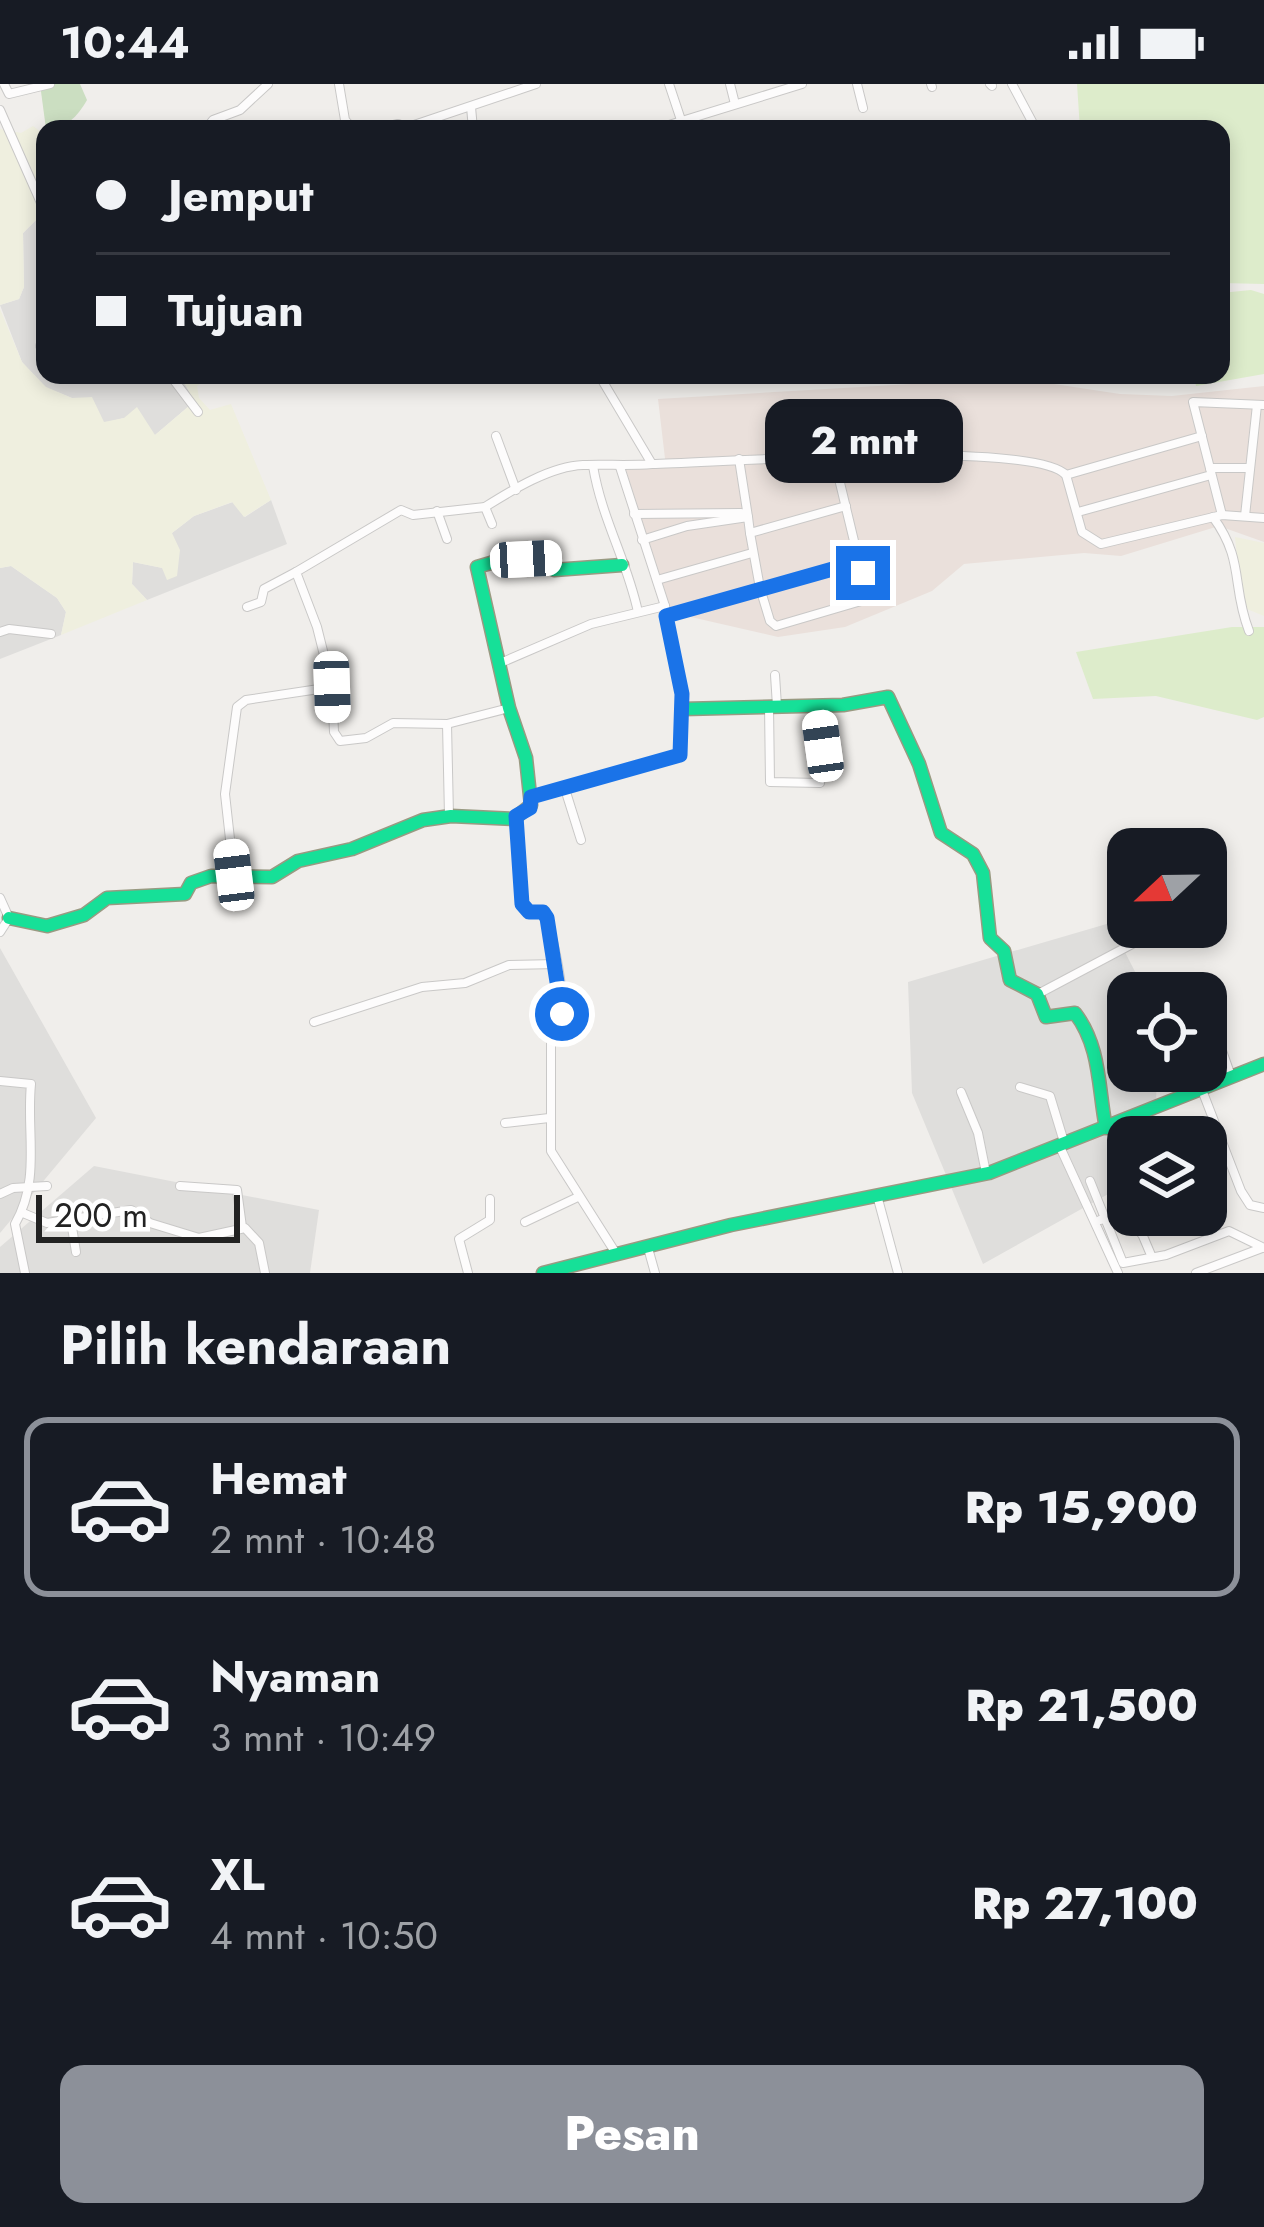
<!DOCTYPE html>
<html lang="id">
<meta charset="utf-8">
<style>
body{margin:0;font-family:Jost,sans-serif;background:#242831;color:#f1f3f6;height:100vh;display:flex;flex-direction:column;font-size:45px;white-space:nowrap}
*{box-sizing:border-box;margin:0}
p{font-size:39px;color:#9ea1a6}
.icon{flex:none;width:66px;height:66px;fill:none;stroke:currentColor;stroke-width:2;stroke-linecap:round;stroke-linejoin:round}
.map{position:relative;height:1189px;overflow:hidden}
.drawer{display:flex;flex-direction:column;background:#171b24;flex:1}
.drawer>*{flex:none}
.guide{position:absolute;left:36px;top:36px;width:1194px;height:264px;border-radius:24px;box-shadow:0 6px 18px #0003;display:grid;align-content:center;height:264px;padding:0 60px;background:#171b24}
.needle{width:78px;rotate:248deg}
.fabs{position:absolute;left:1107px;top:744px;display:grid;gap:24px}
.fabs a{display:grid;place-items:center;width:120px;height:120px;border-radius:24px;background:#171b24;box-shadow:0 6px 18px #0003;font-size:60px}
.scale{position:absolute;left:36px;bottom:30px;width:204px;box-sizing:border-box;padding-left:12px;border:6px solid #222;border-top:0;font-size:33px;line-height:42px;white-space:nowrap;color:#222;-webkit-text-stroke:9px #fff;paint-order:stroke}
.end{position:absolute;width:54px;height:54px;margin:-27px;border:15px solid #1a73e8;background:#fff;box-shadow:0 0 0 6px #fff}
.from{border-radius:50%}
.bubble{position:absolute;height:84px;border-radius:24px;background:#171b24;box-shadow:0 6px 18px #0003;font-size:39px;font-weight:800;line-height:84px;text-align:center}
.car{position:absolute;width:36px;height:72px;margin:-36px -18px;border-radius:15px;box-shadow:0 0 9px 3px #0007;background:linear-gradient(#fff 24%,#345 0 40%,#fff 0 76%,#345 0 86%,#fff 0)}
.guide b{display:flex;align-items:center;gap:42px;height:114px;font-size:45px}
.guide b+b{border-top:3px solid #363941}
.guide i{width:30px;height:30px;background:#f1f3f6}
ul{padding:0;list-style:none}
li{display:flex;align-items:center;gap:36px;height:180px;margin:0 24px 18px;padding:0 36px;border:6px solid transparent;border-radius:24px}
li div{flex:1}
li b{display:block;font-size:45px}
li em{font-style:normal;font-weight:800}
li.on{border-color:#8c9099}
li>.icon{width:108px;height:108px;stroke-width:1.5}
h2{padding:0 60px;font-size:54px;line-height:144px}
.action{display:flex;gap:24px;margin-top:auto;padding:24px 60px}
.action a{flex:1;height:138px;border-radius:24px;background:#8c9099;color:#fff;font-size:48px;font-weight:800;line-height:138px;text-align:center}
.status{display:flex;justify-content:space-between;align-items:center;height:84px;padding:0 60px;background:#171b24;direction:ltr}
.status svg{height:33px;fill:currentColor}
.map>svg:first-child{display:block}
</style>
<div class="status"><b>10:44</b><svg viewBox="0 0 49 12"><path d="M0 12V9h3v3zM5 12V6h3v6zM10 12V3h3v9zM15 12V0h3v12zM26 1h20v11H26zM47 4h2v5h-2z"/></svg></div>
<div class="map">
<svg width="1264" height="1189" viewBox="0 0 1264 1189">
<rect width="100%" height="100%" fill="#f0eeeb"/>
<g fill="#dfdedc">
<path d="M45 127V291H146L149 297 180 291 190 309 189 322 155 351 124 334 104 339 72 314 45 303 22 278 0 221 19 215 24 203 23 149Z"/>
<path d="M271 416 287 460 147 516 132 500 133 478 163 484 172 449 194 432 233 418 245 433Z"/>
<path d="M11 482 57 514 66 528 61 551 0 575V484Z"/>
<path d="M1110 839 1146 909H1128V987H1157L1155 1053H1128V1099L983 1180 912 1009 908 898Z"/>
<path d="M0 864 96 1034 0 1149Z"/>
<path d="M94 1082 319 1126 310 1189H0V1163Z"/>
</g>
<path fill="#eae0db" d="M1014 294 1120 310 1172 312 1264 302V458L1219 442 1121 472 1084 469 964 480 932 507 845 543 778 553 669 528 625 383H666L658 315Z"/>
<g fill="#efefdf">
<path d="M33 42 45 51V127L23 149 24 203 19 215 0 221V45L21 49Z"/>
<path d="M0 225 22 278 46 303 72 314 92 313 104 338 124 334 137 323 155 351 189 322 190 309 180 291H213L197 302 199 314 210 326 231 320 271 416 244 433 232 418 194 432 172 449 180 466 177 492 167 496 162 484 133 478 132 500 147 516 61 551 66 528 57 514 11 482 0 484Z"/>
<path d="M1235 453 1264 459V532L1242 523Z"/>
</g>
<g fill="#ddeccb">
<path d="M1077 0H1264V200L1221 199V45H1080Z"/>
<path d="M1251 206 1264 210V290L1196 302 1194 291H1221V209Z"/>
<path d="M1232 543H1264V633L1257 636 1156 612 1093 615 1076 568Z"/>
</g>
<path fill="#cbdec1" d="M40 0H80L87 16C77 33 66 45 46 45Z"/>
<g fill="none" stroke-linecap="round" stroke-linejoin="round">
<g stroke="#c9c8c7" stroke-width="10">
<g id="street">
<path d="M4 0 9 10 50 0"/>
<path d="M339 0 345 36 353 45"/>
<path d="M669 0 682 39"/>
<path d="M730 0 735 20"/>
<path d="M857 0 863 24"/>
<path d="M931 0 932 3"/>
<path d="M990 0 992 2"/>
<path d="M1012 0 1036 45"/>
<path d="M471 23 473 45"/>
<path d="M0 26 45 128"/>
<path d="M408 43 536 0"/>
<path d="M206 45 213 36 240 26 268 0"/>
<path d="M376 45 398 40 408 44"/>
<path d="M656 45 802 0"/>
<path d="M40 262 45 251"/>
<path d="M170 291 198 328"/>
<path d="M496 352 516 406"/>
<path d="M739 375 748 433"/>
<path d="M652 380C716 379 1033 355 1066 391L1082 448 1101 460 1222 431 1264 434"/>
<path d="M593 382C602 436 627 476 638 528"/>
<path d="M1210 384H1250"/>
<path d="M1066 391 1202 352"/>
<path d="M437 427 447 455"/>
<path d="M1078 428 1211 391"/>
<path d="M634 430 741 429"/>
<path d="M1222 431 1193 318 1264 321"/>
<path d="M1245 432 1257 321"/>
<path d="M1213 433C1245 477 1231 501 1249 547"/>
<path d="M492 440 485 423C512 406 551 382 583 381 606 380 628 382 652 380L599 291"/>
<path d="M750 449 760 504 861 477"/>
<path d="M642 456 687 442 748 433 750 449 846 422"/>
<path d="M657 496 752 469"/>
<path d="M247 523 261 518 264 505 296 488"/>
<path d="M666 532 760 504 770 537 776 542 868 515 834 374"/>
<path d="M0 548 9 545 51 550"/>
<path d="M498 580 591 540 665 522"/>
<path d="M775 591 777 622"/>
<path d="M332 603 334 648 340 657 366 654 393 639 447 640 509 624"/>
<path d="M769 622 770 698 820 699"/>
<path d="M817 623 823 662"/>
<path d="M447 640 449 732"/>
<path d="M565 705 581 756"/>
<path d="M531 713 677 674 681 669 683 610 665 522 620 383"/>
<path d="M514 735 522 821 529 828H543L547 834C555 863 574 937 551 958V1067L617 1171"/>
<path d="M234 791 225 710 237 623 246 616 332 603 317 543 296 488 401 426 413 431 485 423"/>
<path d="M0 814 9 834 0 848"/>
<path d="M1038 910 1151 850 1152 843"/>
<path d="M1206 922 1231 992"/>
<path d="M314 938 422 903 465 899 509 881 557 880"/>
<path d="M0 997 31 1000C26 1049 41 1095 15 1140L25 1189"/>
<path d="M1020 1003 1050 1012 1064 1058"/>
<path d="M1202 1006 1241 1107 1250 1121 1264 1124"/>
<path d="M961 1008 978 1049 986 1089"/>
<path d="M505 1039 549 1034"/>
<path d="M1060 1063 1118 1189"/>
<path d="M1090 1097 1123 1179 1166 1171 1229 1147 1264 1164"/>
<path d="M180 1102 237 1106 242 1143"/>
<path d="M1206 1108 1214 1121 1206 1124"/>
<path d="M0 1110 13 1104 47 1102"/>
<path d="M878 1115 898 1189"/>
<path d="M1115 1116 1126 1112 1128 1117"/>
<path d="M23 1129 47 1139 131 1126 150 1139 199 1154 245 1144 259 1159 265 1189"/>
<path d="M1134 1131 1151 1171"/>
<path d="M1100 1136 1128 1129"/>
<path d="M71 1137 76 1168"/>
<path d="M525 1138 578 1113"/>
<path d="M1141 1149 1189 1131"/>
<path d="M648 1164 655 1189"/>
<path d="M468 1189 459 1155 490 1136V1115"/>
<path d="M1196 1189 1262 1164"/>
</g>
</g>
<g stroke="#999a82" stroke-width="15">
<g id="fast">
<path d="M683 625 843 621 888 613 919 680 941 749 973 770 983 789 990 854 1004 867 1010 896 1037 910 1046 933 1075 929C1101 963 1098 1004 1106 1044"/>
<path d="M9 834 47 842 84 831 107 814 185 810 191 799 211 792 272 793 298 777 352 765 423 736 451 732 514 735 531 721 526 674 509 624 477 483 501 476 551 474 554 486 622 481"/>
<path d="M543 1189 731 1141 989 1089 1264 980"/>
</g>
</g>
<use href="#street" stroke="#fdfcfc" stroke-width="8"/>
<use href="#fast" stroke="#16e098" stroke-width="12"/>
</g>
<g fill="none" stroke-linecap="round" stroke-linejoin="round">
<path stroke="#1a73e8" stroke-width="15" d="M562 930 547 834 543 828H529L522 820 516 732 530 724 531 713 680 671 682 610 666 532 861 477 863 489"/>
</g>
</svg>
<div class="fabs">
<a><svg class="needle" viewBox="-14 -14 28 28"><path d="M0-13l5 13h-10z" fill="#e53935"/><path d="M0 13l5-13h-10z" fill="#9ea1a6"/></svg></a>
<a><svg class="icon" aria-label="locate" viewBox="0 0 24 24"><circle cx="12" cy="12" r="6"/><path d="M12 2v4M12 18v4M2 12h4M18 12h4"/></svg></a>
<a><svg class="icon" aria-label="layers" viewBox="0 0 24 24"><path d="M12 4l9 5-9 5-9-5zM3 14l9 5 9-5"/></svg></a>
</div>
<div class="scale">200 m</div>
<i class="end from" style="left:562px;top:930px"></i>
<i class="end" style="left:863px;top:489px"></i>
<div class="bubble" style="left:765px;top:315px;width:198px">2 mnt</div>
<i class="car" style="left:526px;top:475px;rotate:87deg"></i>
<i class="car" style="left:332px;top:603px;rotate:178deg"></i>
<i class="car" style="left:823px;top:662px;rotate:352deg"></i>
<i class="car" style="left:234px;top:791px;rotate:353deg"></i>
<div class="guide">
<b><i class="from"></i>Jemput</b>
<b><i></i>Tujuan</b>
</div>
</div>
<section class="drawer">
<h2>Pilih kendaraan</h2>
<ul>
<li class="on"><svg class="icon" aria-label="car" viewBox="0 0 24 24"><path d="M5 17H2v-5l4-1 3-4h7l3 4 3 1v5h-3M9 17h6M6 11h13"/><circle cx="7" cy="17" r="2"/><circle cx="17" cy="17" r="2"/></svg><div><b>Hemat</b><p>2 mnt · 10:48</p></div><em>Rp 15,900</em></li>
<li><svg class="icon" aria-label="car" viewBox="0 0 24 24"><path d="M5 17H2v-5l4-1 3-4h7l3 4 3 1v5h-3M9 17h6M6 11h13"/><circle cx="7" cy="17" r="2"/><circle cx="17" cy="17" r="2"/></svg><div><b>Nyaman</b><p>3 mnt · 10:49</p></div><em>Rp 21,500</em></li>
<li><svg class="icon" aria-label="car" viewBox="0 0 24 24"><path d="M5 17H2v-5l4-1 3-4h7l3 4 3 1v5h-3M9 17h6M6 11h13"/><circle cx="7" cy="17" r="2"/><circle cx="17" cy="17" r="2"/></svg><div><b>XL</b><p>4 mnt · 10:50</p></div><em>Rp 27,100</em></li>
</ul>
<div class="action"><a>Pesan</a></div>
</section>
